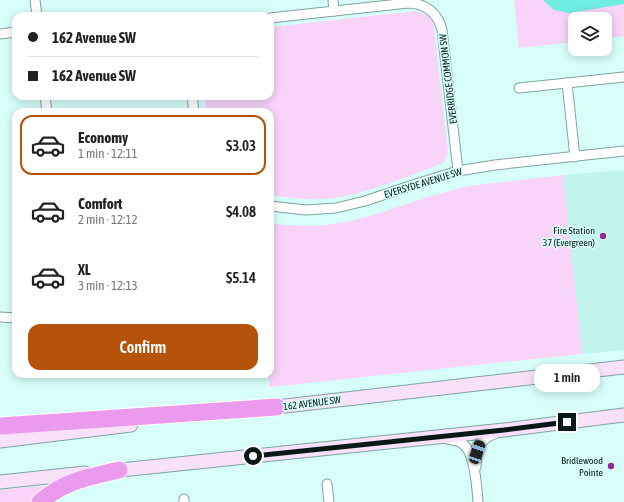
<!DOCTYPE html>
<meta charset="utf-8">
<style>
body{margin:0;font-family:"Asap Condensed",sans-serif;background:#f6f6f6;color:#222;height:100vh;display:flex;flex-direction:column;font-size:15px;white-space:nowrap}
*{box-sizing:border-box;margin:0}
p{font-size:13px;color:#767676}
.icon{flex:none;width:22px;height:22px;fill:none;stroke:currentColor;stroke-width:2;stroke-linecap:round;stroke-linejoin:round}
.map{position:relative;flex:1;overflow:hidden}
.panel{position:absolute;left:12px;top:108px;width:262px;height:270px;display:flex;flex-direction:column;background:#fff;border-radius:12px;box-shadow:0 2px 10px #0003}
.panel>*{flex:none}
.guide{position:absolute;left:12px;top:12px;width:262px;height:88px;border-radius:12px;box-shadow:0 2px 10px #0003;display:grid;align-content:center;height:88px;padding:0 16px;background:#fff}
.tools{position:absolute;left:568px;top:12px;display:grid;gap:8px}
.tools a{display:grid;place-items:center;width:44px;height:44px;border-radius:8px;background:#fff;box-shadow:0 2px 10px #0003;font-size:20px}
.end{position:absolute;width:18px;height:18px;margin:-9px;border:5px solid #0a1917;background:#fff;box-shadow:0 0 0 2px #fff}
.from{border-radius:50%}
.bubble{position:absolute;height:28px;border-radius:12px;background:#fff;box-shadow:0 2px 10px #0003;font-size:13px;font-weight:600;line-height:28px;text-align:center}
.car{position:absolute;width:12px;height:24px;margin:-12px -6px;border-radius:5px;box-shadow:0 0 3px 1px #0007;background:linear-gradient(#222 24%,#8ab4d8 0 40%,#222 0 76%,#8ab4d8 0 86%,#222 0)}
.guide b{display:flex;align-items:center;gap:14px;height:38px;font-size:15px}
.guide b+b{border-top:1px solid #e0e0e0}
.guide i{width:10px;height:10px;background:#222}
ul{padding:7px 0 0;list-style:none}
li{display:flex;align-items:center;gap:12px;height:60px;margin:0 8px 6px;padding:0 8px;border:2px solid transparent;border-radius:12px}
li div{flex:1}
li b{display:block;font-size:15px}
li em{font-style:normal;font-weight:600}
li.active{border-color:#b45309}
li>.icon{width:36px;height:36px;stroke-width:1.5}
.primary-button{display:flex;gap:8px;margin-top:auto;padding:8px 16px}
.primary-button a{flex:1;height:46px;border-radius:12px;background:#b45309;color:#fff;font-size:16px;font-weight:600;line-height:46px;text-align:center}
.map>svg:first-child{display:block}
</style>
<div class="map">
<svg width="624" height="502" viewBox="0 0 624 502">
<rect width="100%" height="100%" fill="#d7fef9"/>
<path fill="#c2f3ed" d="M624 170V350L582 354 563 175Z"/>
<g fill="#f7d4f8">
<path d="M514 0H624V36L605 38V19H575V42L519 48Z"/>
<path d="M416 11 433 18 448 152 444 163C410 175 370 193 335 198 313 201 291 198 270 195V112H206L205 96H270V27Z"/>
<path d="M563 175 582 354 270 387 268 374H270V223L285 225 318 226 346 222 370 216 431 196 469 186Z"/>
<path d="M51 485 30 502H0V490Z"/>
</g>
<path fill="#6fede1" d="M543 0H624V4L569 13 554 10Z"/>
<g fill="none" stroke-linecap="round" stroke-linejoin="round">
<g stroke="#7fa49f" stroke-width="11">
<g id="street">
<path d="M35 0 37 16"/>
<path d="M333 0 334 11"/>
<path d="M270 18 408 3C425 3 438 13 442 30L458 171"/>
<path d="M0 34 16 32"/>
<path d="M519 88 567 83"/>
<path d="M45 96 47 112"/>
<path d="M192 96 194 112"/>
<path d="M575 157 567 83 624 77"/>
<path d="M270 206 306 210 336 208 365 201 416 184 458 171 495 165 624 151"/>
<path d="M0 317 16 318"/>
<path d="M447 439C453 440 460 441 464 445 475 454 477 488 478 502"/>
<path d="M476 467C477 448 477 441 496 433"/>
<path d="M327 484 329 502"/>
<path d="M184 499V502"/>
</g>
</g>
<g stroke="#7fa49f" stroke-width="15">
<g id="secondary">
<path d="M268 408 624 367"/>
<path d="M0 441 131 425"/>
<path d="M111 471 504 430 624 415"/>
<path d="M0 482 85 473"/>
</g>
</g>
<g stroke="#fff" stroke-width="19">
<g id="highway">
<path d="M0 426 277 407"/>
<path d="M40 502C64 481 89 477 119 470"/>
</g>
</g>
<use href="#street" stroke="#fff" stroke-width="9"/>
<use href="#secondary" stroke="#f9e1fa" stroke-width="13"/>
<use href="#highway" stroke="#ea9bee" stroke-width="17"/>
</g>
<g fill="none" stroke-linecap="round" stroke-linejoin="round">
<path stroke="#0a1917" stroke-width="5" d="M253 456 504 430 567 422"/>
</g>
<g fill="#902f97" stroke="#d7fef9" stroke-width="1.5">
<circle cx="603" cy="236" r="4"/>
<circle cx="611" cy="466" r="4"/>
</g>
<g text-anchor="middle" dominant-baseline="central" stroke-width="3" stroke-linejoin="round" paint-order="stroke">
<g font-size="10" fill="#0a1917" stroke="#d7fef9">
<text transform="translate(448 79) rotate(-97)">EVERRIDGE COMMON SW</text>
<text transform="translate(423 183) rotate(-17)">EVERSYDE AVENUE SW</text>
<text transform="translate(312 403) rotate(-7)">162 AVENUE SW</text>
</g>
<g font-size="10" fill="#0a1917" stroke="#d7fef9" text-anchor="end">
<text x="595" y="230">Fire Station<tspan x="595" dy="12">37 (Evergreen)</tspan></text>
<text x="603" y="460">Bridlewood<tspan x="603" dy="12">Pointe</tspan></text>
</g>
</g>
</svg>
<div class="tools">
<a><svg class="icon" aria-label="layers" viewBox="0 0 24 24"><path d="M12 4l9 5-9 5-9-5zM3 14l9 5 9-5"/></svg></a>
</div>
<i class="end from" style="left:253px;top:456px"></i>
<i class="end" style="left:567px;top:422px"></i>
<div class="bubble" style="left:534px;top:364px;width:66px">1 min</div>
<i class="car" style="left:477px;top:452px;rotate:18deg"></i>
<div class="guide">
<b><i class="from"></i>162 Avenue SW</b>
<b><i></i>162 Avenue SW</b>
</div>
<section class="panel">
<ul>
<li class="active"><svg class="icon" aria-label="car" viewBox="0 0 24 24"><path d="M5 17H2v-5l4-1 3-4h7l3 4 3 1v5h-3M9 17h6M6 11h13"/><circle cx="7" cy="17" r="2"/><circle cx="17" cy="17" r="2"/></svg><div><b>Economy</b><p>1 min · 12:11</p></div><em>$3.03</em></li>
<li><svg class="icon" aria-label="car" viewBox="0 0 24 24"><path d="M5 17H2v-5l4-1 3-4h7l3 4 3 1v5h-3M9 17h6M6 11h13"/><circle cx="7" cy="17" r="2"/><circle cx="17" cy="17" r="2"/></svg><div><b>Comfort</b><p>2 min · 12:12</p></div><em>$4.08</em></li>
<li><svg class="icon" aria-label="car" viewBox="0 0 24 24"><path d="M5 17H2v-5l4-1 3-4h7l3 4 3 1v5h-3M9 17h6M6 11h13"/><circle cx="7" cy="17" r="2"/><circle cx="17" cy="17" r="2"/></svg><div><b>XL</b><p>3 min · 12:13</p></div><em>$5.14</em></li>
</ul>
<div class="primary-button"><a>Confirm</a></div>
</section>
</div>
